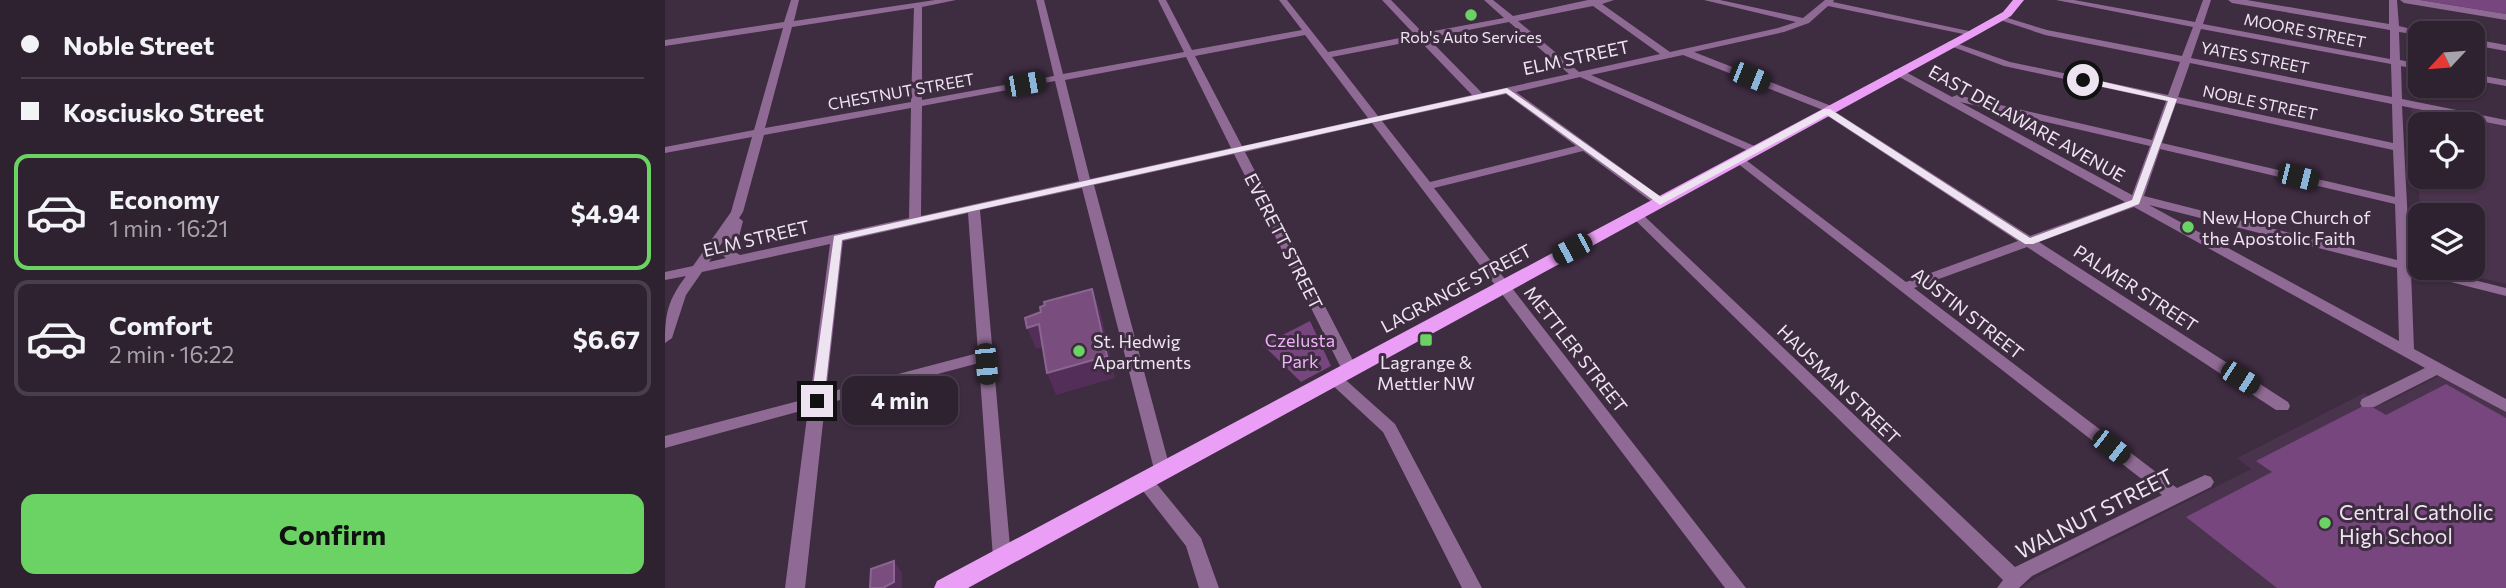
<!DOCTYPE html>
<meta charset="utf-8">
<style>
body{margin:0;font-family:Commissioner,sans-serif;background:#3a2e3c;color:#f1f3f6;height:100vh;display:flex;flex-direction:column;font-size:26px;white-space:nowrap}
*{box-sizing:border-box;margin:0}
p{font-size:23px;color:#a7a3ab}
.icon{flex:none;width:38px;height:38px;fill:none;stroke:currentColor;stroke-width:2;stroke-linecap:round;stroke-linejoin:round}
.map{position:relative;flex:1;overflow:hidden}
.panel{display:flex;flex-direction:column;background:#2e2130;width:665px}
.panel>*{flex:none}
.hud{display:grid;align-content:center;height:154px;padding:0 21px;background:#2e2130}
.needle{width:46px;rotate:244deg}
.controls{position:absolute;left:1743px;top:21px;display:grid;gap:14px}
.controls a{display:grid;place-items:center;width:77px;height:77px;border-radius:14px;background:#2e2130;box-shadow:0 2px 5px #0004,0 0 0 2px #493e4c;font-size:35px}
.end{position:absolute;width:32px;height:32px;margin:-16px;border:9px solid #eee3f0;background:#111;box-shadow:0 0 0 4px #111}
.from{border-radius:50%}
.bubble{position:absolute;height:49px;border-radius:14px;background:#2e2130;box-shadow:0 2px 5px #0004,0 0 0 2px #493e4c;font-size:23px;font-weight:700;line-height:49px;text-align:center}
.car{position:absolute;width:21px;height:42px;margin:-21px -10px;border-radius:9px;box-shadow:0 0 5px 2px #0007;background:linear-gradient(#222 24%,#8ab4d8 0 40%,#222 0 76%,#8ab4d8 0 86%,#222 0)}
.hud b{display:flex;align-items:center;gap:24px;height:66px;font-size:26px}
.hud b+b{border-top:2px solid #493e4c}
.hud i{width:18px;height:18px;background:#f1f3f6}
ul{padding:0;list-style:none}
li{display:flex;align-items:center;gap:21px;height:116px;margin:0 14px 10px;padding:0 7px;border:4px solid #493e4c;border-radius:14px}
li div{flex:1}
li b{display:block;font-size:26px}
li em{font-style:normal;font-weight:700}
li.current{border-color:#6bd363}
li>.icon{width:63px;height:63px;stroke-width:1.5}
.action{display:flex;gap:14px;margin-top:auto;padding:14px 21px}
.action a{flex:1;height:80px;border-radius:14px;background:#6bd363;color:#111;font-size:28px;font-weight:700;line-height:80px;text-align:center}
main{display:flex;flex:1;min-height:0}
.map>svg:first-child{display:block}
</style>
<main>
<section class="panel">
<div class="hud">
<b><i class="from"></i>Noble Street</b>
<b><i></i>Kosciusko Street</b>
</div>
<ul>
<li class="current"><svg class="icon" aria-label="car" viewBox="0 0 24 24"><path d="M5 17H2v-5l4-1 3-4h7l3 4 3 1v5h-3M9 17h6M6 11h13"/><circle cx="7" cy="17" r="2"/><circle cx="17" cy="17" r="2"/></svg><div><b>Economy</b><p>1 min · 16:21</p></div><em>$4.94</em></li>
<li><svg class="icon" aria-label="car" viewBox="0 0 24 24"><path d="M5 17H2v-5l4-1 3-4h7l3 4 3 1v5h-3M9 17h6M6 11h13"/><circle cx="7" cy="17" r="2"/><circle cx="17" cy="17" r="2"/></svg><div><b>Comfort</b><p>2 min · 16:22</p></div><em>$6.67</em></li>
</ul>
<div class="action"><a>Confirm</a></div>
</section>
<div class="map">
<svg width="1841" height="588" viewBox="0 0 1841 588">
<rect width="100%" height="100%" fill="#3e2c40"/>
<g fill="#4a334d" fill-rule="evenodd">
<path d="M1746 107 1841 126V284L1775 268H1808V215H1756ZM1755 124H1808V177H1755Z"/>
<path d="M1774 376 1841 412V588H1356L1370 578 1586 469 1572 458 1699 393 1718 404Z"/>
</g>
<g fill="#78467f">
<path d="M1756 0H1841V14Z"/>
<path d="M645 321 666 366 636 382 598 345Z"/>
<path d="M1781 384 1841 418V588H1612L1521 517 1607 472 1591 461 1702 404 1721 415Z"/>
</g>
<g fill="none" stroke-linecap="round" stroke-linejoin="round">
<g fill="#8f6a94" fill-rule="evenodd">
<path d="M126 0H134L129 21 270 0H291L257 7V100L389 76 371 0H379L398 74 519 52 493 0H501L527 50 637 30 614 0H622L663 52 750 35 717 0H726L758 33 839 18 819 0H828L848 16 923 0H949L937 4 1005 52 1113 28 1131 22 1039 0H1055L1138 18 1160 0H1169L1168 2 1313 33 1308 36 1163 6 1144 23 1119 32 1029 52 1169 107V111L1365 236 1460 202 1229 74V70H1237L1287 97 1292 95 1487 140 1501 101 1339 66 1280 44 1285 41 1345 62 1503 95 1515 62 1380 35 1329 18 1333 15 1382 30 1517 56 1528 27 1391 0H1409L1530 22 1538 0H1546L1538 24 1725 59V30L1567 3 1563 0H1582L1724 24V0H1732L1734 26 1763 33H1755V35L1734 32 1735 60 1755 64V70L1736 66 1737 99 1841 120V126L1737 106 1745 264 1841 288V296L1746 272 1749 349 1841 399V412L1772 375 1709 407H1697L1695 403 1697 399 1760 368 1469 207 1374 242 1623 402 1625 406 1623 410H1611L1362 247 1249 288 1512 488 1540 475 1546 477 1549 482 1546 487 1367 576 1354 588H1332L1338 580 965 215 971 211 975 212 1350 567 1497 495 1067 159 1069 157H1077L1241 282 1353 241 1158 113V110L1018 55 926 75 1094 148V152H1086L915 77 851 92 999 199 1001 202 999 205H991L918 151 769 188 1081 588H1060L707 123 580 152 693 370 690 374H680L677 370 569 154 429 185 506 472 503 477 497 478 491 477 417 188 315 210 346 558 344 563 337 566 330 563 328 558 314 363 160 404 140 588H120L143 409 0 448V436L145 398 165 244 37 272 21 295 7 338 0 343C0 313 3 300 21 276L0 280V272L28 266 66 212 87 137 0 153V147L89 130 118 28 0 46V40L119 22ZM928 6 995 54 914 72 853 21ZM249 8 246 102 100 128 127 27ZM844 22 904 74 817 93 763 38ZM1536 29 1726 64 1727 97 1526 58ZM640 35 703 118 577 146 530 56ZM754 40 807 95 713 116 667 57ZM521 57 566 148 425 179 400 80ZM1525 63 1727 104 1728 143 1513 97ZM390 81 414 181 256 216 257 106ZM841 94 911 146 765 182 717 121ZM1295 102 1485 146 1467 195ZM1511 103 1728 150 1730 197 1497 143ZM246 108 244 218 75 255 70 252 78 221 74 218 78 212 99 135ZM1495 149 1730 204 1732 260 1479 196ZM1484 205 1732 268 1734 341ZM303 213 313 353 161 393 178 241ZM61 237 56 254 61 258 44 262Z"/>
<path d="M1735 0H1755L1841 14V20L1739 3Z"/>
<path d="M1808 39 1841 45V51L1808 45Z"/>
<path d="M1808 74 1841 80V86L1808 80Z"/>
<path d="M669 373 674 374 730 424 817 588H797L718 432 664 382 661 378 664 374Z"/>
<path d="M480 475 486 477 536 538 554 588H534L521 546 471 482 474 477Z"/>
</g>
<path fill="#ea9ef5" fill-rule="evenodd" d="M1348 0H1359L1346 16 1312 35 303 588H269L272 581 1304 31 1338 12Z"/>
</g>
<g fill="#532e58">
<path d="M427 289 435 310 450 378 391 395 382 373Z"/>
<path d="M374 324 383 346 371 349 362 328Z"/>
<path d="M229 561 237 573V588H218Z"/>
</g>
<g fill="#794e7f" stroke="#8b6591" stroke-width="2">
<path d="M427 289 442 356 382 373 374 324 362 328 360 318 376 312 375 307 380 305 379 302Z"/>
<path d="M229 561V582L218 588H205L206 569Z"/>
</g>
<path fill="#eee3f0" d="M1418 77 1512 99 1474 204 1368 244H1360L1162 115 995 205 841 93 177 240 159 401 152 405 146 401 169 236 842 88 996 197 1159 109H1165L1365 238 1467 200 1503 101 1415 82Z"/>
<g fill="#6bd363" stroke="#3e2c40" stroke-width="2.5">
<circle cx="806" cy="15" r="7"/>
<circle cx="1523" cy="227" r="7"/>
<rect x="754" y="333" width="14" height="14" rx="3.5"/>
<circle cx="414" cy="351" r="7"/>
<circle cx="1660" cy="523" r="7"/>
</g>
<g text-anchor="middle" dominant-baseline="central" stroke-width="6" stroke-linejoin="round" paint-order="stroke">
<g font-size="16" fill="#eee3f0" stroke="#3e2c40">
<text transform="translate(1640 30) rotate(11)">MOORE STREET</text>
<text transform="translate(1590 57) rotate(11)">YATES STREET</text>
<text transform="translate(236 91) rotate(-10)">CHESTNUT STREET</text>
<text transform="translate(1595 102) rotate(12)">NOBLE STREET</text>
</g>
<g font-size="16" fill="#eee3f0" stroke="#3e2c40">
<text x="806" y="36">Rob's Auto Services</text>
</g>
<g font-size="18" fill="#eee3f0" stroke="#3e2c40">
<text transform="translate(911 57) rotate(-12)">ELM STREET</text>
<text transform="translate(1362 123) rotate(29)">EAST DELAWARE AVENUE</text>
<text transform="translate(91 238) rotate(-13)">ELM STREET</text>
<text transform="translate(619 241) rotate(63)">EVERETT STREET</text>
<text transform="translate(791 288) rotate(-28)">LAGRANGE STREET</text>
<text transform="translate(1471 288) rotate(33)">PALMER STREET</text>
<text transform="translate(1303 313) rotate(38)">AUSTIN STREET</text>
<text transform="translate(911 349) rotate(52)">METTLER STREET</text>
<text transform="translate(1174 384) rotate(44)">HAUSMAN STREET</text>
</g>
<g font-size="18" fill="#eee3f0" stroke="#3e2c40" text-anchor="start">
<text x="1537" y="217">New Hope Church of<tspan x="1537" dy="21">the Apostolic Faith</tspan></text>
<text x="428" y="341">St. Hedwig<tspan x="428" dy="21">Apartments</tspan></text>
<text x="761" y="362" text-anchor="middle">Lagrange &amp;<tspan x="761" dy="21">Mettler NW</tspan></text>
</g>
<g font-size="18" fill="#eeb3f6" stroke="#3e2c40">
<text x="635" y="340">Czelusta<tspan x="635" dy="21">Park</tspan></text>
</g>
<g font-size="21" fill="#eee3f0" stroke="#3e2c40" text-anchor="start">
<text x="1674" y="511">Central Catholic<tspan x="1674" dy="24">High School</tspan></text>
</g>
<g font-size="21" fill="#eee3f0" stroke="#3e2c40">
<text transform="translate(1429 513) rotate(-27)">WALNUT STREET</text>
</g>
</g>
</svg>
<div class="controls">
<a><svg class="needle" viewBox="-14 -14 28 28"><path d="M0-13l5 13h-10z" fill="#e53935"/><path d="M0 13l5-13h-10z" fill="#a7a3ab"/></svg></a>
<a><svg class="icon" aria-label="locate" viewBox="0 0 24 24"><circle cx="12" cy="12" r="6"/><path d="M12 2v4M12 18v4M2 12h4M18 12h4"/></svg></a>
<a><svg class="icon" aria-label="layers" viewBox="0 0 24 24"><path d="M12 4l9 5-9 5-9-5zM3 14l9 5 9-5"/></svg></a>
</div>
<i class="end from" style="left:1418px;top:80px"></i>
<i class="end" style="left:152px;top:401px"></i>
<div class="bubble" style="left:177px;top:376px;width:116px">4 min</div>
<i class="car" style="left:1085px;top:77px;rotate:112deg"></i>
<i class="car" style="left:360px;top:84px;rotate:80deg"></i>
<i class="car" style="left:1633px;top:177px;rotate:104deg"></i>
<i class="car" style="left:907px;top:249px;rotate:242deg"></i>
<i class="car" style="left:321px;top:364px;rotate:175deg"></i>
<i class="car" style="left:1575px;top:378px;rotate:123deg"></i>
<i class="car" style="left:1446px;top:447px;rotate:128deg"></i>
</div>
</main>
